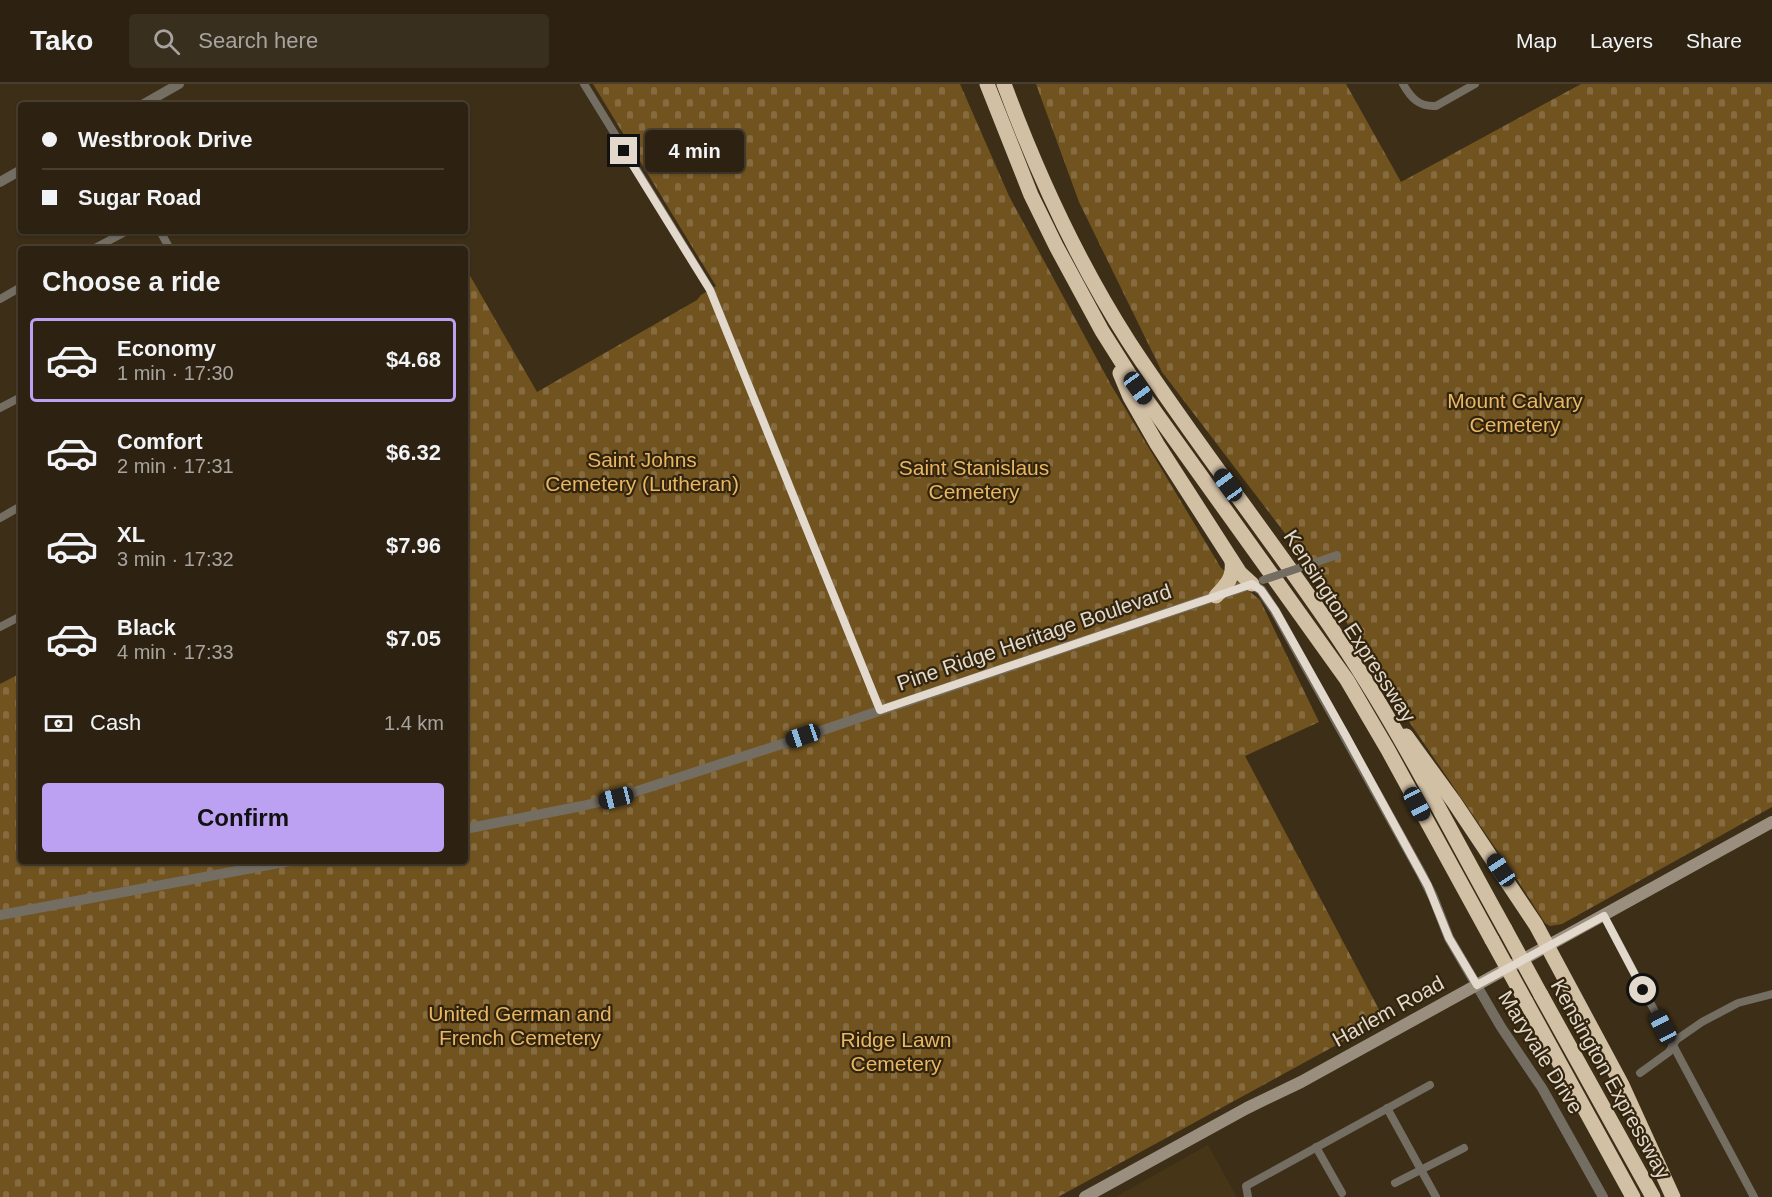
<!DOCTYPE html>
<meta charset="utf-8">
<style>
body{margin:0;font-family:Arial,sans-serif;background:#392f1f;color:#f1f3f6;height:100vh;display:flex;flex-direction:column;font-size:22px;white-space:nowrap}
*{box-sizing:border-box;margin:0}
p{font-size:20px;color:#a7a49f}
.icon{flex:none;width:33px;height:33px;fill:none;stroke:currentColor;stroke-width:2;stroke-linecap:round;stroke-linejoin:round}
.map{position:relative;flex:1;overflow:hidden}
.side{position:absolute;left:18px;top:162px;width:450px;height:618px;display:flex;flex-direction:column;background:#2d2211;border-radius:6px;box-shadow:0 2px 4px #0004,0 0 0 2px #483f31}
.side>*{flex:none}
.hud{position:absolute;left:18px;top:18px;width:450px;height:132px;border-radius:6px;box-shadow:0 2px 4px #0004,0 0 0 2px #483f31;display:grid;align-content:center;height:132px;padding:0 24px;background:#2d2211}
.end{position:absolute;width:27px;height:27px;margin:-14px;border:8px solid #e2d9cc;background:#111;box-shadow:0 0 0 3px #111}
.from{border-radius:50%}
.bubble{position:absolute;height:42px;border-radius:6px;background:#2d2211;box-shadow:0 2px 4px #0004,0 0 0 2px #483f31;font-size:20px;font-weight:700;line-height:42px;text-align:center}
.car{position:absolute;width:18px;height:36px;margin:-18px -9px;border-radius:8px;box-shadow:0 0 4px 2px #0007;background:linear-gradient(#222 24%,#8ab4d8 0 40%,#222 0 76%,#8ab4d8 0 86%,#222 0)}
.hud b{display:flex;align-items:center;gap:21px;height:57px;font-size:22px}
.hud b+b{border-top:2px solid #483f31}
.hud i{width:15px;height:15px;background:#f1f3f6}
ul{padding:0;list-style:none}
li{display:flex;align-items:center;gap:18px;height:84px;margin:0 12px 9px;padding:0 12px;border:3px solid transparent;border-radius:6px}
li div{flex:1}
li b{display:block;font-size:22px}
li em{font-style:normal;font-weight:700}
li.on{border-color:#bca0f2}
li>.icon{width:54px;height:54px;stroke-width:1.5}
h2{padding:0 24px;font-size:27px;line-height:72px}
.pay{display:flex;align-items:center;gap:15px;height:66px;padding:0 24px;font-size:22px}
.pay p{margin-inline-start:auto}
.action{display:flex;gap:12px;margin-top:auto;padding:12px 24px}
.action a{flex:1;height:69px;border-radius:6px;background:#bca0f2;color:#111;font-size:24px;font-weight:700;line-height:69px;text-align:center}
header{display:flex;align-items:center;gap:36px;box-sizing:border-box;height:84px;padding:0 30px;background:#2d2211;border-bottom:2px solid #483f31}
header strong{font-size:28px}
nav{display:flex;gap:33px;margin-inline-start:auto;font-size:21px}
.search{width:420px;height:54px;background:#392f1f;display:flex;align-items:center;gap:15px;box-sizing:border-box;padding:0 21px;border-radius:6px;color:#a7a49f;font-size:22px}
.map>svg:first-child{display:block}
</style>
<header>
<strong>Tako</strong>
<div class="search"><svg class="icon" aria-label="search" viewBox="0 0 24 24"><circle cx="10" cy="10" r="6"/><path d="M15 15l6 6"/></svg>Search here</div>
<nav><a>Map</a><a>Layers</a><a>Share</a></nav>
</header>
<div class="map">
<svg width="1772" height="1113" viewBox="0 0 1772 1113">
<defs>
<pattern id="cemetery-stones" width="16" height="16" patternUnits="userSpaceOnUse" patternTransform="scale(1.5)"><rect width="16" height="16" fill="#715320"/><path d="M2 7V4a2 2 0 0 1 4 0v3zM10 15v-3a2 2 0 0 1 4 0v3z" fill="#856b3f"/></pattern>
</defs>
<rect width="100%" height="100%" fill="#3c2e17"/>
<path fill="#473517" d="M1208 1061 1237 1113H1115Z"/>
<g fill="url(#cemetery-stones)">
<path d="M593 0H960L1009 112 1111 301 1221 484 1260 516 1319 638 1245 672 1384 935 1058 1113H0V600L21 589V777H465V183L537 308 697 216 701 211 716 202Z"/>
<path d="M1036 0H1346L1401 98 1581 0H1772V723L1562 840 1550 842 1545 839 1518 797 1408 636 1316 490 1162 288 1079 118Z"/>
</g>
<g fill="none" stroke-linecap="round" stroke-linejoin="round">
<g stroke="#746d62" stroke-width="8">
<path d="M584 0 710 205 880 626"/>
<path d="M1403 0C1411 14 1419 23 1436 22L1475 0"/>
<path d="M160 147 170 165"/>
<path d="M93 165 127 147"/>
<path d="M0 215 21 203"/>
<path d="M0 324 21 313"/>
<path d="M0 434 21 422"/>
<path d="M1308 481 1337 471"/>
<path d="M0 543 21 532"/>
<path d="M1604 832 1754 1113"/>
<path d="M1640 989 1669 968 1676 956 1702 938 1738 919 1772 910"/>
<path d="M1387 1024 1436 1113"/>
<path d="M1316 1063 1342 1109"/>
<path d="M1395 1099 1464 1064"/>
<path d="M1248 1113 1246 1102 1430 1001"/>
</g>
<g stroke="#746d62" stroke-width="10">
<path d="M142 21 179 0"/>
<path d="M0 98 21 86"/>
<path d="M465 745 582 722 616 714 782 660 1252 500 1261 506 1275 527 1421 789 1433 813 1449 854 1501 943 1542 1004 1603 1113"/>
<path d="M0 831 290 777"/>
</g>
<path stroke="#9a8f7e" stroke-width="12" d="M1085 1113 1247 1024 1301 998 1772 738"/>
<g stroke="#d2c0a5" stroke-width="15">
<path d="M987 0 1031 111 1056 162 1102 247 1138 304 1347 596 1388 666 1492 856"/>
<path d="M1004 0C1037 89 1077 177 1129 258 1193 356 1266 448 1332 545 1397 640 1449 745 1505 845"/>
<path d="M1120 289 1130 313 1157 360 1240 489 1252 500"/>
<path d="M1216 512C1227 501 1234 493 1232 477"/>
<path d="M1406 652 1454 718 1536 841 1622 1001 1673 1113"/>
<path d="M1541 911 1653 1113"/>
<path d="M1526 918 1633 1113"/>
</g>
<path stroke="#746d62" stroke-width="8" d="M1263 496 1308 481"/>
<g stroke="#d2c0a5" stroke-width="15">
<path d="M1505 845 1541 911"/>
<path d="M1492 856 1526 918"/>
</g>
</g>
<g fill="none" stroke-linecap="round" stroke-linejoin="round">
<path stroke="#e2d9cc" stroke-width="8" d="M624 67 710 206 880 626 1252 500 1261 506 1275 526 1346 652 1428 802 1449 854 1477 901 1604 832 1643 906"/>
</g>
<g text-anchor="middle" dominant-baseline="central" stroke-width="4.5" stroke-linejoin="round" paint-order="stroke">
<g font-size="21" fill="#e9b663" stroke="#32240d">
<text x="1515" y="316">Mount Calvary<tspan x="1515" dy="24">Cemetery</tspan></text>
<text x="642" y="375">Saint Johns<tspan x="642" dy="24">Cemetery (Lutheran)</tspan></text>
<text x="974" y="383">Saint Stanislaus<tspan x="974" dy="24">Cemetery</tspan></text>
<text x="520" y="929">United German and<tspan x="520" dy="24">French Cemetery</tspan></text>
<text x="896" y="955">Ridge Lawn<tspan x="896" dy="24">Cemetery</tspan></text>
</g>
<g font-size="21" fill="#e2d9cc" stroke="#32240d">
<text transform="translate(1350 542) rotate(57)">Kensington Expressway</text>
<text transform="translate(1034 553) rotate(-19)">Pine Ridge Heritage Boulevard</text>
<text transform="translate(1388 927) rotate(-29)">Harlem Road</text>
<text transform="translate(1541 968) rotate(58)">Maryvale Drive</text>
<text transform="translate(1611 995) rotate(61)">Kensington Expressway</text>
</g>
</g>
</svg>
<i class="end from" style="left:1643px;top:906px"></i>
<i class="end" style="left:624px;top:67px"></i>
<div class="bubble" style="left:645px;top:46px;width:99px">4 min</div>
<i class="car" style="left:1138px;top:304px;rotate:144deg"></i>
<i class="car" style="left:1228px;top:401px;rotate:324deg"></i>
<i class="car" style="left:803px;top:652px;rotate:251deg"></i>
<i class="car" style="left:616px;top:714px;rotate:256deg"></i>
<i class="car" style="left:1417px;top:720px;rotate:152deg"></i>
<i class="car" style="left:1501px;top:786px;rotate:326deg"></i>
<i class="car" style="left:1663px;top:943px;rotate:332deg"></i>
<div class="hud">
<b><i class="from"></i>Westbrook Drive</b>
<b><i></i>Sugar Road</b>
</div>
<section class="side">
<h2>Choose a ride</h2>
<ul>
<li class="on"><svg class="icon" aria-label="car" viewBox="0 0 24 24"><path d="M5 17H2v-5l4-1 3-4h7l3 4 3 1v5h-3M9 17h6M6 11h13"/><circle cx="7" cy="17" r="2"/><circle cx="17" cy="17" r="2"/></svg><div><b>Economy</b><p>1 min · 17:30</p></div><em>$4.68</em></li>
<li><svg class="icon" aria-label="car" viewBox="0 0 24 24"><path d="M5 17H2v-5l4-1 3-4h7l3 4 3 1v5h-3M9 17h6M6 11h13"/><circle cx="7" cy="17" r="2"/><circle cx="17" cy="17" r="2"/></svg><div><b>Comfort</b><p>2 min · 17:31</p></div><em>$6.32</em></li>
<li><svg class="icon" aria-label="car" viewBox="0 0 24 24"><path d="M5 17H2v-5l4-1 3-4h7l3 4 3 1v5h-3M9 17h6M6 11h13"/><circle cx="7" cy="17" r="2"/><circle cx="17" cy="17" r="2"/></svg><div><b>XL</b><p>3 min · 17:32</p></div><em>$7.96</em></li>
<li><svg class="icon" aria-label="car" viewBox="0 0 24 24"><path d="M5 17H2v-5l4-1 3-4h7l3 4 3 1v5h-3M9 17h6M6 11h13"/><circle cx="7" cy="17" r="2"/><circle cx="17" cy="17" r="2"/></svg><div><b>Black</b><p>4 min · 17:33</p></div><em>$7.05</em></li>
</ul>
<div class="pay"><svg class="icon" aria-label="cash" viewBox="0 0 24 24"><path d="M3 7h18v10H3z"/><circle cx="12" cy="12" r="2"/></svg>Cash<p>1.4 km</p></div>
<div class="action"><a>Confirm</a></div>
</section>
</div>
